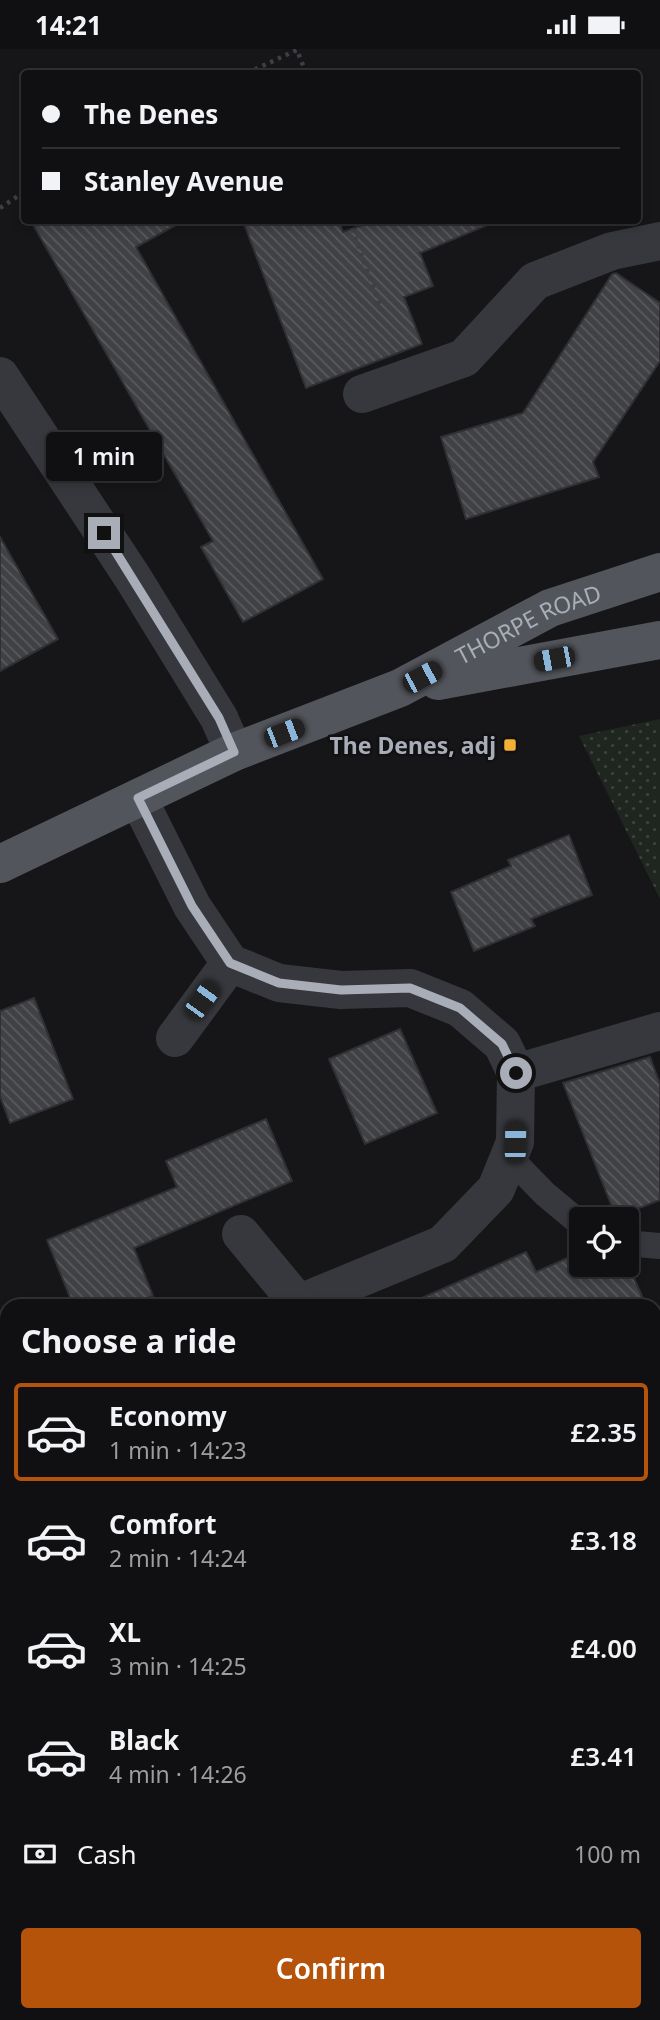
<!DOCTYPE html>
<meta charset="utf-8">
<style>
body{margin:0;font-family:"Noto Sans",sans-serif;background:#1e1e20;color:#f1f3f6;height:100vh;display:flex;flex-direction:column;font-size:26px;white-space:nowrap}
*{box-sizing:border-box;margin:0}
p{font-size:23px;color:#9c9d9f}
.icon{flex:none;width:38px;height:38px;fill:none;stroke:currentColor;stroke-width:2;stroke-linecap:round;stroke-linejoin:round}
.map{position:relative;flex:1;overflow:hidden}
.panel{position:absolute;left:0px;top:1250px;width:662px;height:723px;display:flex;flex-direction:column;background:#101012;border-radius:21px 21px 0 0;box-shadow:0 4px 10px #0003,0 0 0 2px #303032}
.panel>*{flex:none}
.guide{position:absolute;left:21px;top:21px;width:620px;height:154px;border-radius:7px;box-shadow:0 4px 10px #0003,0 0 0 2px #303032;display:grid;align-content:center;height:154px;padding:0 21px;background:#101012}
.buttons{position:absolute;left:569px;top:1158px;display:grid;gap:14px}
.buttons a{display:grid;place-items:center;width:70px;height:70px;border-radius:7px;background:#101012;box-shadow:0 4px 10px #0003,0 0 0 2px #303032;font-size:35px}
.end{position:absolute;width:32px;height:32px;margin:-16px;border:9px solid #a8adb8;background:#111;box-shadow:0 0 0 4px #111}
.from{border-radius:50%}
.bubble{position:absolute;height:49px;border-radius:7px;background:#101012;box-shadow:0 4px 10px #0003,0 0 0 2px #303032;font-size:23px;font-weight:600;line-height:49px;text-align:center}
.car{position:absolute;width:21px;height:42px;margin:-21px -10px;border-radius:9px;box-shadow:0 0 5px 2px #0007;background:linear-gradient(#222 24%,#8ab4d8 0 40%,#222 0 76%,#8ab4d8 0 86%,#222 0)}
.guide b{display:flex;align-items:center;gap:24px;height:66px;font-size:26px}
.guide b+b{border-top:2px solid #303032}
.guide i{width:18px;height:18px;background:#f1f3f6}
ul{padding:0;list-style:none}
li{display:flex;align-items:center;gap:21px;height:98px;margin:0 14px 10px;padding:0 7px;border:4px solid transparent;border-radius:7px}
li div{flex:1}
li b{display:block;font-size:26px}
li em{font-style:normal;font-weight:600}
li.active{border-color:#b45309}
li>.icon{width:63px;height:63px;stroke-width:1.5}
h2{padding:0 21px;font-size:32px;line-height:84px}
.pay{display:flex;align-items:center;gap:18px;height:77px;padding:0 21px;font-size:26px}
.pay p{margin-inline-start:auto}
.primary-button{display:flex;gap:14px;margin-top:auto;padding:14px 21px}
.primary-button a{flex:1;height:80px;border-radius:7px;background:#b45309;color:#fff;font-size:28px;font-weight:600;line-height:80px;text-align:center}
.status{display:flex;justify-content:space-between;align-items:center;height:49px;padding:0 35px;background:#101012;direction:ltr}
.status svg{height:19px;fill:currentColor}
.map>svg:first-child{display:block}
</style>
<div class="status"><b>14:21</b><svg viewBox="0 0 49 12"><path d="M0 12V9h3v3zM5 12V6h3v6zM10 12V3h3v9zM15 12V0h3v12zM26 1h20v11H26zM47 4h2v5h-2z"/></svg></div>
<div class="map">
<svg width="660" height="1971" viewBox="0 0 660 1971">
<defs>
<pattern id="grass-tufts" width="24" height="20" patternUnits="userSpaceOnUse" patternTransform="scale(1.75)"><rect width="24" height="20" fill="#1e261f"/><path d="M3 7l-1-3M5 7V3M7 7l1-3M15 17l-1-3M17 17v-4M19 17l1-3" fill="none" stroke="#3c433d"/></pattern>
<pattern id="park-dots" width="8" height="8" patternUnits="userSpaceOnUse" patternTransform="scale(1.75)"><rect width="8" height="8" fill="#1e261f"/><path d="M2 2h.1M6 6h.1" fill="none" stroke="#3c433d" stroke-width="1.8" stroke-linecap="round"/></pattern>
<pattern id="building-back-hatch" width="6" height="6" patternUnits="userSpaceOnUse" patternTransform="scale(1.75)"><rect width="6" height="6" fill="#404145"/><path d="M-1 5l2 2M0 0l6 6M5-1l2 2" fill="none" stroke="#595a5e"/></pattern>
</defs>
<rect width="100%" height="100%" fill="#161618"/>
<path fill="url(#grass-tufts)" d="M7 1650V1965H394L397 1971H0V1653Z"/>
<g fill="url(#park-dots)">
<path d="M660 670V850L579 687Z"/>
<path d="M660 1359V1971H397L394 1965H654V1361Z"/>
</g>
<g fill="url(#building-back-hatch)" stroke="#303034" stroke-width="2">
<path d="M31 172H183L136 198 323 530 243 573 201 498 213 492Z"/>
<path d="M243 172H339L343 183 374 172H494L495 173 420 204 433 237 404 248 422 295 306 339Z"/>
<path d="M616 224 660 254V312L593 413 599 428 466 470 441 388 523 364 612 225Z"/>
<path d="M0 488 58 590 0 622Z"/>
<path d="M569 786 592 846 531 870 535 877 474 902 451 843 511 817 508 811Z"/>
<path d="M34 949 73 1050 10 1074 0 1047V962Z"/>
<path d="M400 980 437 1064 365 1095 329 1010Z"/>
<path d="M650 1008 660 1035V1151L616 1168 563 1034Z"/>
<path d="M266 1070 292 1132 134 1199 153 1247 129 1256H73L47 1191 177 1138 166 1112Z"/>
<path d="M526 1203 536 1223 581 1203V1216H626V1211L646 1256H406Z"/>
</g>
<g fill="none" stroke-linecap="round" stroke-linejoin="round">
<g stroke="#3d3f44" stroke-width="4.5" stroke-dasharray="3.5 5" stroke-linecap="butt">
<path d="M247 24 297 1 306 24"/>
<path d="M0 159 24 143"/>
<path d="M349 172 382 262"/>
<path d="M654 1486 660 1483"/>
<path d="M577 1965 578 1971"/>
</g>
<g stroke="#37383d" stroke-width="26">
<path d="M509 1108 545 1145 581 1175"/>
<path d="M626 1194 660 1197"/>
</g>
<g stroke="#37383d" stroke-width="38">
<path d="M0 327 133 529 219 669 234 703"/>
<path d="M362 345 464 309 535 232 612 202 660 192"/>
<path d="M138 749 192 857 230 914 279 934 341 941 410 939 460 959 502 995 516 1024 515 1093 496 1140 443 1195 295 1256"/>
<path d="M175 989 230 914"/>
<path d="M516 1024 660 982"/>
<path d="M241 1185 299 1255"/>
<path d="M0 1379 7 1377"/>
</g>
<g stroke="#53555c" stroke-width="38">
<path d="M438 632 660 591"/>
<path id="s1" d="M0 815 234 703 400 639 550 559 660 523"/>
</g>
</g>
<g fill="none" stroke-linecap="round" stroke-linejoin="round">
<path stroke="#a8adb8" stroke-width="9" d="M104 484 219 669 234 703 138 749 192 857 230 914 279 934 341 941 410 939 460 959 502 995 516 1024"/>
</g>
<rect fill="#f2b134" stroke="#111113" stroke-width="2.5" x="503" y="689" width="14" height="14" rx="3.5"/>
<g text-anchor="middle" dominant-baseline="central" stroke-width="5" stroke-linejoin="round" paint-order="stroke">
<g font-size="23" fill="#a8adb8" stroke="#111113">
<text stroke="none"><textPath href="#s1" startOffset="581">THORPE ROAD</textPath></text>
</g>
<g font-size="23" font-weight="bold" fill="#a8adb8" stroke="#111113" text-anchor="end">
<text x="496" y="696">The Denes, adj</text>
</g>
</g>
</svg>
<div class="buttons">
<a><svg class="icon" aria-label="locate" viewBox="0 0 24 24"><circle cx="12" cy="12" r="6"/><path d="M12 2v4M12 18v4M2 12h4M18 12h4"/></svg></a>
</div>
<i class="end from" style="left:516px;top:1024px"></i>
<i class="end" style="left:104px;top:484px"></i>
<div class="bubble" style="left:46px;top:383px;width:116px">1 min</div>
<i class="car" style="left:554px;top:610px;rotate:259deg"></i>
<i class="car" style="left:422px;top:628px;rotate:62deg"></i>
<i class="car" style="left:284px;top:684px;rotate:69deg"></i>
<i class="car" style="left:202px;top:951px;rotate:36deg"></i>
<i class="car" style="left:515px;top:1093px;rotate:1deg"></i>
<div class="guide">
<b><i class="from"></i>The Denes</b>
<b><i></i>Stanley Avenue</b>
</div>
<section class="panel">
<h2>Choose a ride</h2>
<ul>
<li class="active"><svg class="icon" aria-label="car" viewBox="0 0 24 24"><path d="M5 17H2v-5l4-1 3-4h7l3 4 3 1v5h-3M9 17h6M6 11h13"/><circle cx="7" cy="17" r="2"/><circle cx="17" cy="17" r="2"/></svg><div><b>Economy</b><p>1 min · 14:23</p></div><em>£2.35</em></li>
<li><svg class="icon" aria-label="car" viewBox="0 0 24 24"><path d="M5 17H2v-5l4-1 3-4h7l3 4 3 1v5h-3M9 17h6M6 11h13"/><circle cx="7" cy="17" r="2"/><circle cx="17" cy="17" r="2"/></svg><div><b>Comfort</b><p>2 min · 14:24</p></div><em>£3.18</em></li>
<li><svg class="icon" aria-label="car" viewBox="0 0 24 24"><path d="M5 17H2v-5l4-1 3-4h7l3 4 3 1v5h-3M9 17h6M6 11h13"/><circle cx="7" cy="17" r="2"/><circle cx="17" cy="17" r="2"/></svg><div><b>XL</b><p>3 min · 14:25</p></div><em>£4.00</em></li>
<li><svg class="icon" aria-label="car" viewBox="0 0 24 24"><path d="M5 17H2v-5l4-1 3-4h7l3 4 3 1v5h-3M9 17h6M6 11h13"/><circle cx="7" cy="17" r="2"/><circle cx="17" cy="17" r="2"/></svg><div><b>Black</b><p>4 min · 14:26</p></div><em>£3.41</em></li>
</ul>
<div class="pay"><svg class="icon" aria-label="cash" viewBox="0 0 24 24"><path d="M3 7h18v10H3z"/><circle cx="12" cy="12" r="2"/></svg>Cash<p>100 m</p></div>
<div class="primary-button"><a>Confirm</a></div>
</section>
</div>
